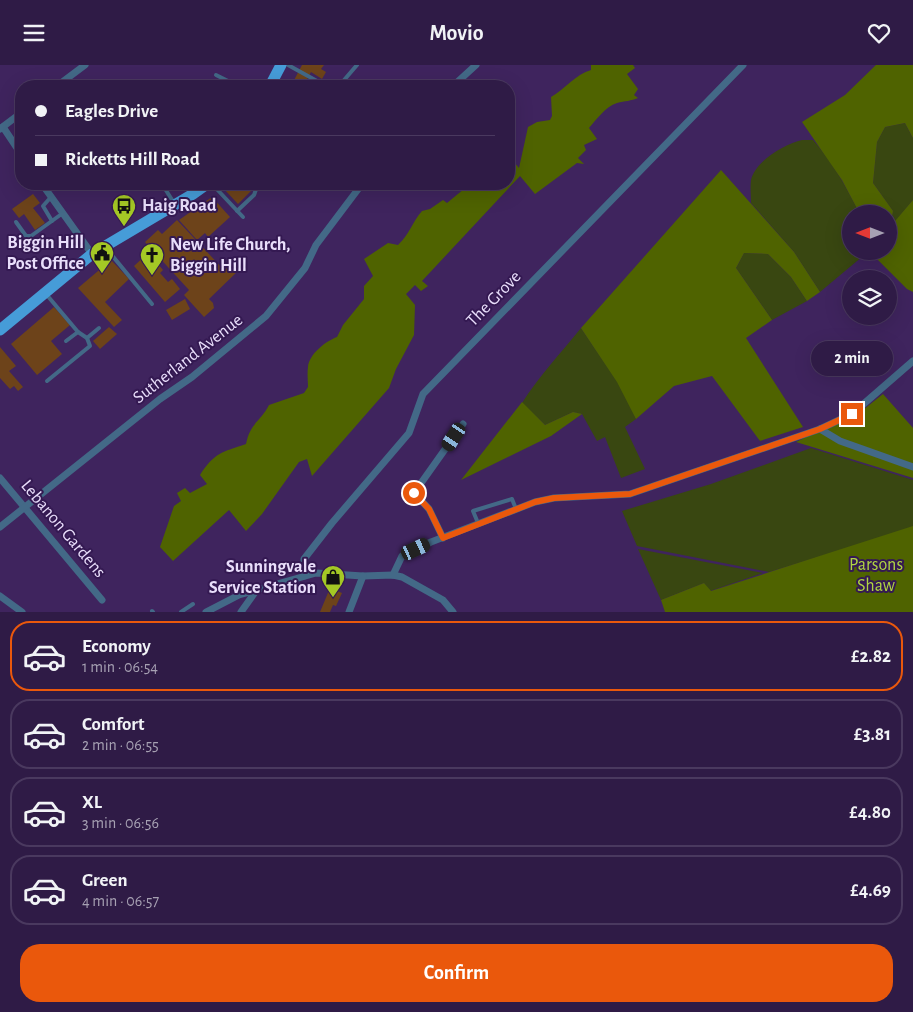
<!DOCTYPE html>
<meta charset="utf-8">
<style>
body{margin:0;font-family:"Alegreya Sans",sans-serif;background:#37244d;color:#f1f3f6;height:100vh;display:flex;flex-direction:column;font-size:19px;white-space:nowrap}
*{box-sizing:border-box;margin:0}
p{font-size:16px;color:#a7a1b3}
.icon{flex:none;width:28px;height:28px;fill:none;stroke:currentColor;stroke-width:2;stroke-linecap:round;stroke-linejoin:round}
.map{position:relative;height:547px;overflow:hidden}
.side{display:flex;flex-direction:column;background:#2f1b46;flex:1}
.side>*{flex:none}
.banner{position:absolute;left:15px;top:15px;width:500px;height:110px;border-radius:20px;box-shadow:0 5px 20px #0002,0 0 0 1px #4a395f;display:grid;align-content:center;height:110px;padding:0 20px;background:#2f1b46}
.needle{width:32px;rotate:270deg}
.controls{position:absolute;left:842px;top:140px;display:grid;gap:10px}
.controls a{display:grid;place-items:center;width:55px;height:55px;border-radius:50%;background:#2f1b46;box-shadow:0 5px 20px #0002,0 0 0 1px #4a395f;font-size:25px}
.end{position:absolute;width:22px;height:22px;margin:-11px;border:6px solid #ea580c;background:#fff;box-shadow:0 0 0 2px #fff}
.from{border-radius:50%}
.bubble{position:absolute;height:35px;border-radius:18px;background:#2f1b46;box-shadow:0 5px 20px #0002,0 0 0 1px #4a395f;font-size:16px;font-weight:700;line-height:35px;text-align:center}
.car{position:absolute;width:15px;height:30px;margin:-15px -8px;border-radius:6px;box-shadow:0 0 4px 1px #0007;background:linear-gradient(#222 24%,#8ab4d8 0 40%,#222 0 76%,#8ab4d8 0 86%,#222 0)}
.banner b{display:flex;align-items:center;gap:18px;height:48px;font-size:19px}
.banner b+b{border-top:1px solid #4a395f}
.banner i{width:12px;height:12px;background:#f1f3f6}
ul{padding:9px 0 0;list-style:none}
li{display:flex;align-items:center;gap:15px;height:70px;margin:0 10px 8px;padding:0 10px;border:2px solid #4a395f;border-radius:20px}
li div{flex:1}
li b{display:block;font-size:19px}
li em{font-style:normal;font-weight:700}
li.active{border-color:#ea580c}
li>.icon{width:45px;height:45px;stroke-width:1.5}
.primary-button{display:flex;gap:10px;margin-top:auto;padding:10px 20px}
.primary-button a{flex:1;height:58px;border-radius:20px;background:#ea580c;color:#fff;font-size:20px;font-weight:700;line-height:58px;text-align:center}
header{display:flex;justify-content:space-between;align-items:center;height:65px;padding:0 20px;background:#2f1b46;font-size:22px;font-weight:700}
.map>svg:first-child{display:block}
</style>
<header><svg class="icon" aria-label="menu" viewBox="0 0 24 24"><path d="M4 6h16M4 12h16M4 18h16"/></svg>Movio<svg class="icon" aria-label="heart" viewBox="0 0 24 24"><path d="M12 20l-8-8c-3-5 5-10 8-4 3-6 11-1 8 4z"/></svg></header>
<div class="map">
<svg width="913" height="547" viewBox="0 0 913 547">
<rect width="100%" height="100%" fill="#3f245e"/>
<g fill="#394711">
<path d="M905 58 913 73V135L890 163 893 146 873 118 877 77 885 62Z"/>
<path d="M802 75H813C833 97 846 122 860 149H851V186H869L820 227 794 187 751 138C751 131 750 122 751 115 755 96 785 79 802 75Z"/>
<path d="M744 188 768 189 791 212 807 236 772 255 736 203Z"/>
<path d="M581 263 617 316 619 315 636 354 625 362 645 404 621 413 605 372 597 376 582 349 573 347 545 360 522 338C539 311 561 288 581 263Z"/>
<path d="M811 383 913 415V463L769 507 637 481 622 446 711 419Z"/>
<path d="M638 484 763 508 710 526 704 518 661 535Z"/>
</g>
<g fill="#4f6300">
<path d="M591 0H633L635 3 627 9 638 24 634 30 638 33C631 36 625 36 617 38 605 42 597 54 589 63L597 74 584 80 586 85 578 93 584 99 577 98 535 129 520 111 422 216 428 221 421 226 415 220 406 229 415 240 414 270 396 304 389 323 312 411 307 394 299 397 262 449 246 466 229 445 173 496 160 482 174 441 181 436 177 428 185 423 190 428 207 419 200 410C214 388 222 387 246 379 250 358 261 356 269 340L304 328 308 322C308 316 307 309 308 302 309 289 326 276 337 272L343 260 364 234V221L373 211 364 194 388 178 398 180C410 169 412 157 422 146L430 144 443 135 447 138 470 119H509V91L519 103 528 62 537 57 550 55 552 51 551 32C565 24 576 9 591 5Z"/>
<path d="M876 0H913V73L905 58 885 62 877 77 873 118 893 146 890 162 913 135V227L907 224 869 186H889V149H860L842 115 802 57 845 30Z"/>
<path d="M721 105 794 187 820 227 807 236 791 212 768 189 744 188 736 203 772 255 746 273 803 362 760 376 712 311 674 321 636 354 617 317 581 263Z"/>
<path d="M883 329 913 363V413L796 377 824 363 853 353Z"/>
<path d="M522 337 545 360 573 347 582 349 551 371 461 415Z"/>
<path d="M913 461V547H665L661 535 704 518 711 526Z"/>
</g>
<g fill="#6d431a">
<path d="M302 0H324L321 4 326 7 322 14 311 7 305 18 310 21H291Z"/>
<path d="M228 119H247L246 120 251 126 238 139 223 123Z"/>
<path d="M33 129 40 138 33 143 45 158 35 165 24 149 19 153 12 144Z"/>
<path d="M212 132 230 152 208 172 205 168 197 175 179 155Z"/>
<path d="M177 155 224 205 234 199 239 205 209 234 213 238 214 243 204 252 184 230 189 225 145 177 158 165 162 169Z"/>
<path d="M148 188 152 192 155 190 161 197 158 199 163 205 160 208 168 217 172 214 180 224 165 237 134 201Z"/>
<path d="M111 195 129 214 105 237 122 255 114 262 78 223Z"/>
<path d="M185 234 190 244 172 255 166 245Z"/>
<path d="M54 242 70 260 51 276 62 289 37 310 11 279Z"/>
<path d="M109 262 117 269 100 284 93 276Z"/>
<path d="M0 282 16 301 9 306 23 322 18 326 14 321 10 324 0 313Z"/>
<path d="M330 523 342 528 336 541 333 540 330 547H320Z"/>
</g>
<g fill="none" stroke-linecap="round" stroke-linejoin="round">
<g stroke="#436987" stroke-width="4">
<path d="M288 0 326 21"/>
<path d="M216 10 238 21"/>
<path d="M339 21 357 0"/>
<path d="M162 119 174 138"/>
<path d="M212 119 243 152"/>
<path d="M51 132 43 141 52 156"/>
<path d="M237 146 254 130 258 119"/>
<path d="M16 157 26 171H31L63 148"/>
<path d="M106 183 152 239"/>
<path d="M46 229 78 267 87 273 90 281 47 316"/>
<path d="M87 273 99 263"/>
<path d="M66 276 78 267"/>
<path d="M478 458 473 446 512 434 516 444"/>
<path d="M152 546 153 547"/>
<path d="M181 547 193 539"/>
</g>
<g stroke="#436987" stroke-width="7">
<path d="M57 21 85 0"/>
<path d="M453 21 476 0"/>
<path d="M3 62 21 89"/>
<path d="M0 64 21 48"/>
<path d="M42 119 92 189"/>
<path d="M820 364 840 376 913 402"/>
<path d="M0 413 102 535"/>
<path d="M0 462 160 334 192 312 266 251 305 203 316 180 362 119"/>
<path d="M443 473 429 444 414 428 463 359"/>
<path d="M393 510 402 491 431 477 535 437 554 433 630 429 820 364 852 349 913 296"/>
<path d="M304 511V494L332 458 409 368 423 329 743 0"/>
<path d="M0 531 22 547"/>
<path d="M206 547 239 530 316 508 363 511 393 510 402 512 443 535 453 547"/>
<path d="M241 547 258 523"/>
<path d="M349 547 363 511"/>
</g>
<g stroke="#469cd8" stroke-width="11">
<path d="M270 21 281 0"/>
<path d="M0 265 92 189 193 129 207 119"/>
</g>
</g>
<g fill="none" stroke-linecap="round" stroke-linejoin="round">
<path stroke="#ea580c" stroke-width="6" d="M414 428 429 444 443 473 535 437 554 433 630 429 820 364 852 349"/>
</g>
<defs>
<g id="bus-pin" transform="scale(1.25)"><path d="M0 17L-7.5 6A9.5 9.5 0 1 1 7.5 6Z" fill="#a4c825" stroke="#341952"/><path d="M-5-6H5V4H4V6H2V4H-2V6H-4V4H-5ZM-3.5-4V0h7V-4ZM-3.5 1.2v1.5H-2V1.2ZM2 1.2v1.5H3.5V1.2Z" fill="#111"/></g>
<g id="civic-pin" transform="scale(1.25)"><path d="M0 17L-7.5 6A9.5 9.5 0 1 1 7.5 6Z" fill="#a4c825" stroke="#341952"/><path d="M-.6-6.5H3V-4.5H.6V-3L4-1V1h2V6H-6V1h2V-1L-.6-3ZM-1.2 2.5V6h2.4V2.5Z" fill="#111"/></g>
<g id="church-pin" transform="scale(1.25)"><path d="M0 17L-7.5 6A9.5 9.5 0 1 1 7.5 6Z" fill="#a4c825" stroke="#341952"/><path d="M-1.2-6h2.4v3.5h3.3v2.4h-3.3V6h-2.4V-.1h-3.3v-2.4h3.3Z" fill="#111"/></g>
<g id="shop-pin" transform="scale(1.25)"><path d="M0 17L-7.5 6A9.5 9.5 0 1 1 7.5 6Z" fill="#a4c825" stroke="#341952"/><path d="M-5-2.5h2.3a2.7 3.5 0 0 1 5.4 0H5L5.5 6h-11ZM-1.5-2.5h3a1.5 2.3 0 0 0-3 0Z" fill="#111"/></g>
</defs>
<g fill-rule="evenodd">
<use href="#bus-pin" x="124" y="141"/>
<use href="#civic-pin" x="102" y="188"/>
<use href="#church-pin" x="152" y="190"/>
<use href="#shop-pin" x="333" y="512"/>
</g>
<g text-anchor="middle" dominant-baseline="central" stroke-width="4" stroke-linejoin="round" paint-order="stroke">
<g font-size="18" font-weight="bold" fill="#e9defb" stroke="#341952" text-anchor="start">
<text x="142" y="141">Haig Road</text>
<text x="84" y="178" text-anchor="end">Biggin Hill<tspan x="84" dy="21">Post Office</tspan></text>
<text x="170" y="180">New Life Church,<tspan x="170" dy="21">Biggin Hill</tspan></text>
<text x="316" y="502" text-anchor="end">Sunningvale<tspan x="316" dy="21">Service Station</tspan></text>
</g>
<g font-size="18" fill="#e9defb" stroke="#341952">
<text transform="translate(494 234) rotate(-46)">The Grove</text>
<text transform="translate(188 294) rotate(-38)">Sutherland Avenue</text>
<text transform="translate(63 464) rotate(50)">Lebanon Gardens</text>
</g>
<g font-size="18" fill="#b0d542" stroke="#341952">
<text x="876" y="500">Parsons<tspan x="876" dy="21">Shaw</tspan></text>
</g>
</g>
</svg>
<div class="controls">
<a><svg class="needle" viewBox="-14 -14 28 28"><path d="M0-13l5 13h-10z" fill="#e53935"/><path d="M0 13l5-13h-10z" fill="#a7a1b3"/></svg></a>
<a><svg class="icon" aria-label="layers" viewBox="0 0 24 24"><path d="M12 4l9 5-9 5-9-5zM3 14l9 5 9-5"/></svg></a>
</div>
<i class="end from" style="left:414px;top:428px"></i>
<i class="end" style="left:852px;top:349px"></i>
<div class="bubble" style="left:811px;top:276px;width:82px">2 min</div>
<i class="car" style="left:454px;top:372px;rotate:213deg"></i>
<i class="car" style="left:416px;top:484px;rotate:65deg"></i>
<div class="banner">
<b><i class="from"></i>Eagles Drive</b>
<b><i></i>Ricketts Hill Road</b>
</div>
</div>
<section class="side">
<ul>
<li class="active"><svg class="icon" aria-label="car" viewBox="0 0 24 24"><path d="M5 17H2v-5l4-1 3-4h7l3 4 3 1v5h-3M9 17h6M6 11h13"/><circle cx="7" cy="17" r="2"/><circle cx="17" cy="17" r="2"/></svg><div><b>Economy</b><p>1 min · 06:54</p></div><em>£2.82</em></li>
<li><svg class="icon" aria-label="car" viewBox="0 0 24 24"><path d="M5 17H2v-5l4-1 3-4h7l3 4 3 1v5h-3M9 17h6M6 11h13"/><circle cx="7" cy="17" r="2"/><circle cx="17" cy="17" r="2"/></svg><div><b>Comfort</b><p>2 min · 06:55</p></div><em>£3.81</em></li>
<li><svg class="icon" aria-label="car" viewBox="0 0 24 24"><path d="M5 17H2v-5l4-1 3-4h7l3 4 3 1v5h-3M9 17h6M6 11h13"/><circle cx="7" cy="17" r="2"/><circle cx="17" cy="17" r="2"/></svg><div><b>XL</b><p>3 min · 06:56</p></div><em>£4.80</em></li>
<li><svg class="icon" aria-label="car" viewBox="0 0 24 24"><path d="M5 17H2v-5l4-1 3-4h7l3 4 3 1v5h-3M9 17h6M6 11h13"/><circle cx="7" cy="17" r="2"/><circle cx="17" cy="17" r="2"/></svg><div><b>Green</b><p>4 min · 06:57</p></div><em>£4.69</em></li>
</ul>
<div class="primary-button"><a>Confirm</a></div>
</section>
